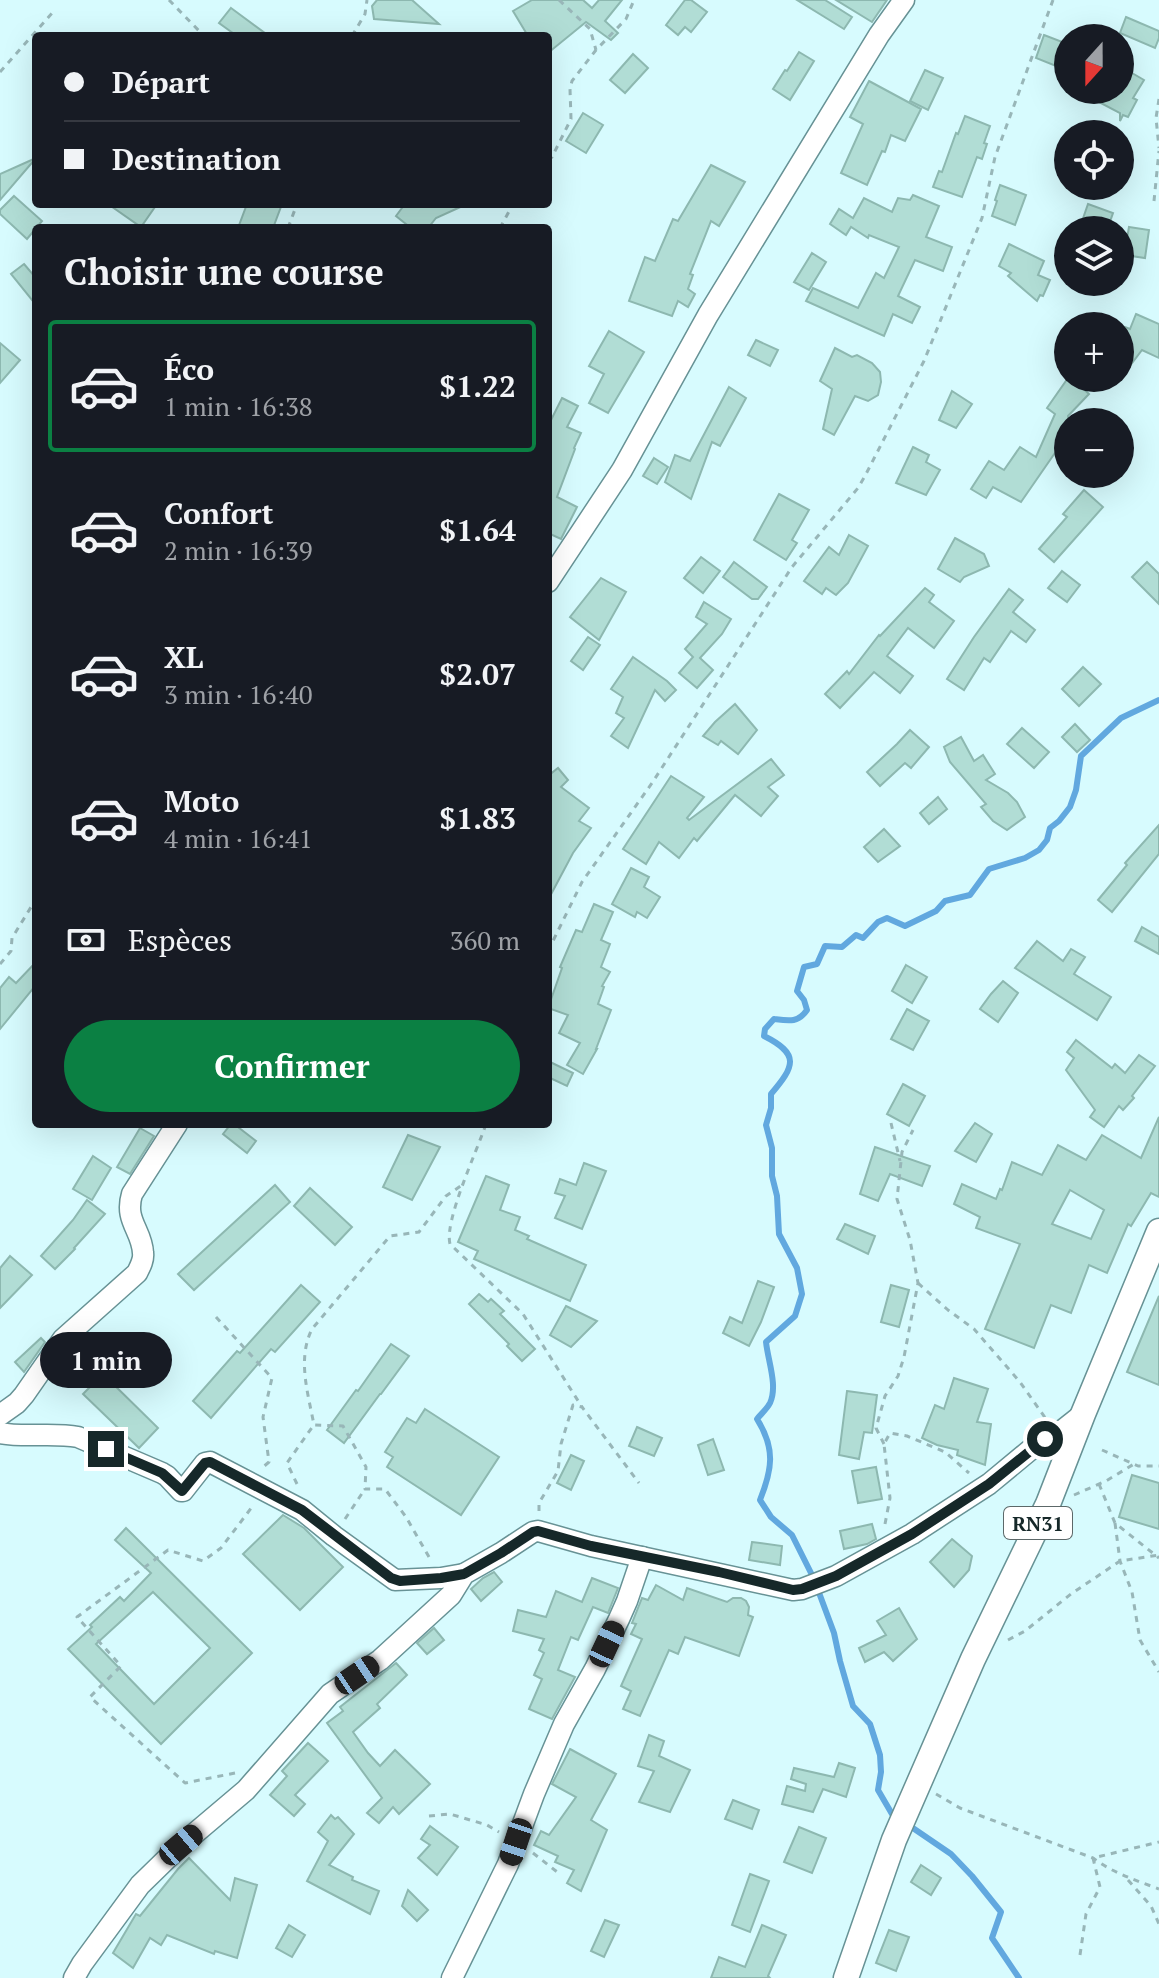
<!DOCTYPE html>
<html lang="fr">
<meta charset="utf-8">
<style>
body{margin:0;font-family:"PT Serif",serif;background:#20242c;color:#f1f3f6;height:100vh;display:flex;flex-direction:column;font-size:30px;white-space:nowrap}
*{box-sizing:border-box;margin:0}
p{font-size:26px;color:#9ea1a6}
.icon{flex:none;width:44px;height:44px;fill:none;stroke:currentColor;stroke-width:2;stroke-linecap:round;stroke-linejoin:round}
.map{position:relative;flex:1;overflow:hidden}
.side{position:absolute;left:32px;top:224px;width:520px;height:904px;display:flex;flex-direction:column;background:#171b24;border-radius:8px;box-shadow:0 8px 32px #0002}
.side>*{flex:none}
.guide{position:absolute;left:32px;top:32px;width:520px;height:176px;border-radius:8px;box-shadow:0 8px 32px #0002;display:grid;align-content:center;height:176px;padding:0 32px;background:#171b24}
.needle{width:52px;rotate:201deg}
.fabs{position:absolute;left:1054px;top:24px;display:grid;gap:16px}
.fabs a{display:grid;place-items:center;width:80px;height:80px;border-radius:50%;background:#171b24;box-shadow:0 8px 32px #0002;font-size:40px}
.end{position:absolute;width:36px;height:36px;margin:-18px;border:10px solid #162829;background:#fff;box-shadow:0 0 0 4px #fff}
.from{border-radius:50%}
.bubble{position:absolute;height:56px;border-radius:28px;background:#171b24;box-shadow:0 8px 32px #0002;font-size:26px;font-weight:800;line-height:56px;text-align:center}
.car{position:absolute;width:24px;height:48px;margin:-24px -12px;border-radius:10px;box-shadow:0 0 6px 2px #0007;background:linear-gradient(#222 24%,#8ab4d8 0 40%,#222 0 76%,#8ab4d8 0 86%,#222 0)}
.guide b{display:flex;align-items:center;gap:28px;height:76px;font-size:30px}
.guide b+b{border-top:2px solid #363941}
.guide i{width:20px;height:20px;background:#f1f3f6}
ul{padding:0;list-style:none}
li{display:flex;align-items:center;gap:24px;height:132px;margin:0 16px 12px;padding:0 16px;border:4px solid transparent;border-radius:8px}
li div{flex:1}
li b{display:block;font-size:30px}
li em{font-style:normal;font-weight:800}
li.active{border-color:#0b8043}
li>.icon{width:72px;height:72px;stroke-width:1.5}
h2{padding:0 32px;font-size:36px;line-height:96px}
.pay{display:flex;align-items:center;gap:20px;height:88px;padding:0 32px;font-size:30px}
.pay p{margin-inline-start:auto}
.primary-button{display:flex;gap:16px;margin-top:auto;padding:16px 32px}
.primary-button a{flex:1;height:92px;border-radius:48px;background:#0b8043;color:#fff;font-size:32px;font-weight:800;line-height:92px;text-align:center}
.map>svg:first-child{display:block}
</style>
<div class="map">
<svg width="1159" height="1978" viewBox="0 0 1159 1978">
<rect width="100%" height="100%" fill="#d7fbfe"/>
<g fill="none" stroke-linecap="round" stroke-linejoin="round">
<g stroke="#61a8df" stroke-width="6">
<path d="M812 1575 792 1535 771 1517 760 1500C772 1470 776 1449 757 1419 761 1414 767 1409 770 1403 778 1386 768 1361 766 1342L795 1316 802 1294 797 1268 779 1234 777 1196 772 1176V1148L766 1125 771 1108V1094C795 1066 800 1054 764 1036L765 1029 774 1019C789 1021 798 1023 807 1010L804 1000 797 991 804 967 817 964 825 946 842 947 856 935 863 938 878 922 887 918 905 926 936 911 945 901 970 895 989 869 1025 858 1039 850 1047 840 1050 828 1059 821 1070 807 1076 790 1081 756 1121 718 1159 700"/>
<path d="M818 1590 834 1633 840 1661 853 1706 870 1724 880 1755 881 1772 878 1790 892 1814 898 1818"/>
<path d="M907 1824 951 1854 972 1876 1001 1912 992 1938 1019 1978"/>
</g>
</g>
<g fill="#b1ddd5" stroke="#8db8b0" stroke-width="2" fill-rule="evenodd">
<path d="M377 0H412L439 24 374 19 372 6Z"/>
<path d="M532 0H583L592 8 599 0H622L605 21 618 33 611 40 586 22 548 53V36H528L513 11Z"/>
<path d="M685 0H691L707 12 691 32 685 27 678 35 666 25Z"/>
<path d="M797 0H825L852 17 844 29Z"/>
<path d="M836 0H887L872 22Z"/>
<path d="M231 8 269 36H237L219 23Z"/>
<path d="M1126 17 1159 31V38L1155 48 1120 33Z"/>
<path d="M1044 35 1065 43 1056 66 1036 58Z"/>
<path d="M799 52 814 61 790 100 773 89 785 70 787 71Z"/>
<path d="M633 54 648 68 625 93 610 80Z"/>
<path d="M1120 66 1144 80 1133 98 1137 100 1128 117 1123 115 1120 121V113L1097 101 1102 90H1120Z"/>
<path d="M925 70 943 78 928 110 910 101Z"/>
<path d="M869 81 921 109 905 141 891 135 885 152 882 151 867 185 841 173 863 124 850 117Z"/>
<path d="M583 113 603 125 586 153 566 141Z"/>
<path d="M965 116 990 126 984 143 987 144 982 159 977 157 962 197 933 187 939 171 942 172 956 133 958 134Z"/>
<path d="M36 158 0 200V174Z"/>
<path d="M711 165 745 182 719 226 711 221 690 274 693 275 688 289 695 294 688 307 678 301 672 316 629 301 645 257 655 261 673 219 678 221Z"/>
<path d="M1000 185 1026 195 1015 225 992 216 997 201 995 200Z"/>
<path d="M913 195 939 206 926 237 952 247 943 271 915 260 898 296 920 307 912 323 893 314 884 336 806 301 813 288 858 308 876 273 884 278 899 247 869 235 868 238 851 227 846 235 830 224 839 209 853 218 864 198 892 212 898 198 910 200Z"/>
<path d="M14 196 42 221 27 239 0 214V210Z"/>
<path d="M108 204H157L141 227Z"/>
<path d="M247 204H282L273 228H238Z"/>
<path d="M405 204H467L436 218 428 228H411L396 216Z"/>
<path d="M1088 204 1113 213 1107 230H1079Z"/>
<path d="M1129 227 1149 230 1145 258 1124 255Z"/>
<path d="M1009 244 1044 261 1038 275 1050 280 1043 296 1040 295 1037 301 1008 276 1011 273 999 266Z"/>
<path d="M812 253 826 262 809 290 794 282Z"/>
<path d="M24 264 36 278V305L11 274Z"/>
<path d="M1136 314 1159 324V358L1142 350 1120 379V338L1125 327 1130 329Z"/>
<path d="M609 331 644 352 608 413 589 403 604 374 589 366Z"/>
<path d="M756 340 778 350 770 366 748 355Z"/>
<path d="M0 343 20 360 0 383Z"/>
<path d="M835 348 852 357 857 355 872 363 880 372 881 382 878 395 868 401 855 396 834 435 823 429 832 389 820 381Z"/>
<path d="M1068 378H1072L1089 394 1068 416V436L1059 451 1057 450 1021 502 993 487 986 498 971 489 989 461 1004 470 1020 447 1036 457 1055 414 1047 408Z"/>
<path d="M729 387 746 398 720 446 712 442 691 499 665 482 675 455 690 461Z"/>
<path d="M952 391 972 404 956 428 939 420Z"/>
<path d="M562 398 578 406 567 427 581 433 574 448 575 449 557 497 577 507 561 539 548 533V426Z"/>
<path d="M913 447 929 455 926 462 940 470 926 495 896 483Z"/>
<path d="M654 458 668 467 657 484 643 476Z"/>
<path d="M1084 490 1103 507 1054 562 1039 549 1067 517 1063 514Z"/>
<path d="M779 494 809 510 792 540 797 543 786 560 754 540Z"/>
<path d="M849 535 868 546 848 583 836 595 826 588 822 594 804 581 829 547 839 555Z"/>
<path d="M955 538 984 554 989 566 964 577 960 582 938 569Z"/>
<path d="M701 557 720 571 703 593 684 578Z"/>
<path d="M734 562 767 587 758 599H752L723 577Z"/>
<path d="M1147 562 1159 574V604L1132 577Z"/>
<path d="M1062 571 1080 585 1067 602 1048 588Z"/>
<path d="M601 578 626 592 599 640 570 617Z"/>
<path d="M925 588 934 595 929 602 954 621 934 648 908 628 887 656 913 676 900 693 874 672 840 708 825 694 847 671 849 674 879 635 880 636Z"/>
<path d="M1009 589 1023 600 1013 612 1035 630 1026 642 1011 631 990 662 984 658 964 690 947 679 974 637Z"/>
<path d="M704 602 731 619 722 634 700 658 713 670 697 688 679 673 693 657 685 649 707 624 696 617Z"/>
<path d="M588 637 600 645 583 670 571 661Z"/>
<path d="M633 657 667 681 676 690 665 701 655 690 628 748 611 736 624 718 616 713 623 697 611 689Z"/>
<path d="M1083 667 1101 684 1079 706 1062 689Z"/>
<path d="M735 704 757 730 738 754 721 741 718 745 703 736 715 722Z"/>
<path d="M1075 724 1090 740 1077 752 1062 737Z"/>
<path d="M1022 728 1049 752 1034 768 1007 744Z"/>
<path d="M910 730 929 747 911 768 905 763 880 786 867 772 897 744Z"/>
<path d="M961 737 974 761 983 755 995 774 986 780 1008 793 1017 802 1025 817 1007 830 993 821 981 807 986 804 950 762 944 747Z"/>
<path d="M771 759 784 775 768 787 778 796 761 816 735 795 697 841 694 838 679 858 659 842 646 864 623 849 671 776 704 797 687 818 689 820Z"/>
<path d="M558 768 568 780 561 787 589 808 579 821 591 828 573 853 548 900V776Z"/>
<path d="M938 797 947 809 929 824 920 813Z"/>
<path d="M1159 825V854L1112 912 1098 900 1127 865 1125 863Z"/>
<path d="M884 829 900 846 878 862 864 847Z"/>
<path d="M631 868 649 877 644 887 660 897 647 918 637 912 635 917 612 904Z"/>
<path d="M594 904 613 912 601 940 610 944 601 967 610 972 602 986 604 987 598 1004 611 1010 596 1049H597L583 1074 567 1065 580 1043 559 1033 568 1015 548 1008 562 968 560 967 576 930 582 932Z"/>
<path d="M1142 927 1159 937V954L1135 941Z"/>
<path d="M1037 941 1063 961 1071 949 1085 957 1074 974 1111 997 1097 1020 1015 968Z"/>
<path d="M36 962V985L0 1029V988L9 977 16 983Z"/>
<path d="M906 965 927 977 912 1003 892 991Z"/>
<path d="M1003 981 1018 993 998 1022 980 1009 991 994Z"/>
<path d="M907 1009 929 1021 913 1050 891 1039Z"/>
<path d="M1076 1040 1112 1068 1115 1064 1125 1073 1139 1055 1155 1066 1132 1096 1134 1098 1123 1110 1119 1106 1104 1127 1090 1117 1095 1110 1066 1070 1074 1058 1067 1052Z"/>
<path d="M548 1061 573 1073 567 1086 548 1077Z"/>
<path d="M903 1084 925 1096 909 1126 887 1114Z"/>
<path d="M1159 1117V1197L1151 1193 1131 1226 1128 1224 1107 1273 1089 1265 1071 1313 1051 1305 1034 1348 985 1329 1020 1244 976 1228 980 1217 954 1204 962 1184 996 1199 1000 1189 1002 1190 1012 1162 1042 1175 1058 1145 1086 1160 1102 1135 1141 1158ZM1070 1190 1104 1210 1091 1239 1052 1224Z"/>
<path d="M975 1123 992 1134 976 1162 955 1151Z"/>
<path d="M231 1124H234L256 1141 247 1153 223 1134Z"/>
<path d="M140 1128 154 1136 130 1174 117 1167Z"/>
<path d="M408 1135 440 1147 412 1200 383 1187Z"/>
<path d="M875 1147 930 1166 922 1186 890 1174 878 1201 860 1194Z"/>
<path d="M93 1156 111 1168 92 1200 73 1189Z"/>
<path d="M584 1163 606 1171 582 1229 555 1218 565 1196 555 1193 560 1179 576 1185Z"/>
<path d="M486 1176 509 1185 500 1210 520 1217 515 1230 529 1236 527 1239 586 1265 570 1301 474 1259 478 1251 458 1242Z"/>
<path d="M275 1185 290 1202 194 1290 178 1274Z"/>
<path d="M310 1188 352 1227 335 1245 294 1206Z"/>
<path d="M87 1200 105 1214 74 1248 75 1249 55 1269 41 1256 73 1220Z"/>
<path d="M845 1224 875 1236 868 1254 837 1239Z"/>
<path d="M10 1256 32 1275 0 1308V1268Z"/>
<path d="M758 1281 774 1287 761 1322 749 1346 723 1333 730 1317 742 1323Z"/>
<path d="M301 1285 320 1302 275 1352 271 1349 211 1418 193 1401 237 1351 240 1353Z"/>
<path d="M891 1285 909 1290 899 1327 881 1322Z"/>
<path d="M479 1294 488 1302 491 1299 504 1311 500 1314 535 1349 522 1361 507 1346 509 1344 469 1304Z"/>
<path d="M1159 1296V1385L1127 1372Z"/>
<path d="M566 1306 597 1321 571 1347 550 1335Z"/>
<path d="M41 1338 45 1342 24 1372 15 1362Z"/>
<path d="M391 1344 409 1356 381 1394H380L344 1443 327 1430 356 1390 358 1391Z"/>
<path d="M103 1374 158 1428 139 1448 83 1394Z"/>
<path d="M954 1378 988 1389 977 1422 991 1424 985 1465 957 1455 958 1450 937 1445 922 1438 935 1405 944 1409Z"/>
<path d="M847 1391 877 1395 872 1433 864 1432 859 1459 839 1455Z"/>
<path d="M425 1409 499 1457 461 1515 387 1467 393 1457 385 1452 407 1418 416 1423Z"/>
<path d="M637 1427 662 1438 654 1456 629 1446Z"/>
<path d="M713 1439 724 1470 708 1475 698 1445Z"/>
<path d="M571 1455 584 1461 571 1490 557 1483Z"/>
<path d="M876 1467 882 1499 858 1503 852 1471Z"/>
<path d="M1132 1475 1159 1483V1529L1119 1517Z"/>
<path d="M283 1515 304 1528 343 1567 300 1610 243 1554Z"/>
<path d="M872 1524 876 1539 867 1544 844 1549 840 1531Z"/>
<path d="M126 1528 252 1653 161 1744 68 1649 92 1627 90 1625 120 1597 124 1601 151 1573 115 1540ZM153 1592 210 1648 154 1704 96 1644Z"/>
<path d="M952 1539 972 1556 969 1570 954 1587 930 1562Z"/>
<path d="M752 1542 782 1546 780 1565 749 1560Z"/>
<path d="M494 1572 502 1582 481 1601 471 1589 483 1578Z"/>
<path d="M592 1578 618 1588 608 1613 593 1607 578 1640 571 1637 558 1670 575 1677 552 1719 529 1709 542 1679 534 1675 544 1653 539 1650 544 1639 513 1631 518 1610 546 1617 556 1591 582 1602Z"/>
<path d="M656 1585 683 1600 687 1588 727 1602 733 1598H741L746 1601 749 1607 748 1615 753 1617 739 1656 685 1637 678 1654 669 1650 640 1716 623 1709 631 1691 621 1686 642 1639 631 1634 636 1624 632 1623 642 1598 648 1600Z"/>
<path d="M899 1608 917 1639 893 1661 884 1652 865 1662 859 1648 886 1635 877 1621Z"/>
<path d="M434 1628 444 1640 427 1654 417 1643Z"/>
<path d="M396 1663 407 1675 377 1704 380 1708 353 1732 368 1753 380 1766 395 1750 430 1784 399 1814 393 1807 379 1823 367 1813 382 1798 327 1723 343 1711 340 1707Z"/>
<path d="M649 1735 664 1741 659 1756 690 1770 670 1812 639 1802 654 1771 638 1766Z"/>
<path d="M308 1743 328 1761 295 1795 305 1804 294 1816 270 1795 287 1776 282 1771Z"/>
<path d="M570 1749 616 1774 591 1820 607 1830 581 1891 567 1883 574 1870 555 1862 558 1856 534 1845 541 1831 549 1835 576 1797 552 1784Z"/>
<path d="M839 1763 855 1768 846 1797 823 1789 813 1812 782 1804 787 1786 805 1791 806 1784 791 1779 794 1768 834 1777Z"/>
<path d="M733 1800 759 1810 752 1829 725 1819Z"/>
<path d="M331 1815 335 1819 338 1817 354 1834 329 1865 353 1877 352 1880 379 1891 370 1914 307 1881 328 1841 318 1832Z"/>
<path d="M430 1826 458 1847 437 1875 418 1858 430 1845 421 1839Z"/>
<path d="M799 1827 826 1838 812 1873 784 1862Z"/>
<path d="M189 1858 230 1900 235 1878 257 1885 237 1958 215 1951 214 1954 167 1935 161 1945 150 1938 133 1968 113 1953 136 1914 140 1916 178 1869Z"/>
<path d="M921 1865 941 1878 931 1895 911 1882Z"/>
<path d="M750 1874 769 1881 750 1932 732 1925Z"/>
<path d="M408 1890 428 1910 417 1921 402 1906Z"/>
<path d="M605 1920 619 1925 604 1957 591 1951Z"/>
<path d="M289 1925 305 1935 292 1957 276 1948Z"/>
<path d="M762 1925 786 1935 768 1976 770 1978H711L719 1957 745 1967Z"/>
<path d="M889 1930 909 1937 896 1971 876 1963Z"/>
</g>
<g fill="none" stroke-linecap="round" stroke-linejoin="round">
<g stroke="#679295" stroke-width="23">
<g id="minor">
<path d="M548 582 622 470 708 315 879 35 904 0"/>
<path d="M0 1415 17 1403 24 1395 63 1339 137 1273C140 1267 144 1260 143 1253 142 1230 124 1221 132 1194L177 1124"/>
<path d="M0 1433C25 1438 52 1432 78 1437L162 1473 167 1476 181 1491H183L205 1463 210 1462 302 1510 334 1536 395 1580 441 1578 464 1574"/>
<path d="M74 1978 82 1964 140 1885 181 1845 246 1790 330 1694 380 1660 451 1595 464 1574 501 1553 533 1532 538 1531 591 1546 793 1590 802 1589 836 1576 912 1534 989 1484 1041 1441 1059 1433 1083 1414"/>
<path d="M452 1978 508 1864 534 1794 564 1724 595 1669 619 1619 627 1601 642 1557"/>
</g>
</g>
<g stroke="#679295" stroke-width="27">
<path id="major" d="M846 1978 894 1840 973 1659 1048 1504 1083 1414 1159 1231"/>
</g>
<g stroke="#98b6b8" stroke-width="3" stroke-dasharray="6 6" stroke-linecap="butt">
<path d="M169 0 204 36"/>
<path d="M559 0 590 29 596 50"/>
<path d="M352 36 365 14 367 0"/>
<path d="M0 72 54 11"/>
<path d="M1159 99 1156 118 1159 148"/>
<path d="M548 161 552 157 571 119 570 89 572 81 596 50 626 19 634 0"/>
<path d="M1154 201 1159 151"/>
<path d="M288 228 297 204"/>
<path d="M500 228 513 204"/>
<path d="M548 951 582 882 652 783 792 567 858 488 865 476 924 361 982 218 995 157 1053 0"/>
<path d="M0 964 11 951 12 938 36 899"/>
<path d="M891 1123 900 1161"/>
<path d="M486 1124C477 1151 444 1221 450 1244L523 1314 582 1407"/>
<path d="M918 1283 948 1310 974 1329 1020 1382 1046 1419"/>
<path d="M216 1317 272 1378 263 1417 269 1462 262 1468"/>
<path d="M884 1444 876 1428 885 1396 898 1376 904 1357 918 1283 910 1240 897 1199 902 1152 913 1130"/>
<path d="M1102 1450 1138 1466H1159"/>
<path d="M297 1484 287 1463 313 1426"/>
<path d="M1099 1484 1115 1523 1159 1558"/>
<path d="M1074 1495 1106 1481 1134 1464"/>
<path d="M539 1511V1503L558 1471 561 1444 573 1405 582 1407 639 1483"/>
<path d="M345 1519 365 1489"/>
<path d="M1115 1523 1120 1561 1132 1592 1140 1640 1159 1672"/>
<path d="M885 1524 890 1498 884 1444 890 1433 907 1436 945 1452 969 1473"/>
<path d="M429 1557 406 1517 385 1489H365L366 1467 343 1426 314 1425C308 1393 297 1359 312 1329L390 1236 419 1232 446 1196 465 1183"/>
<path d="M1008 1640 1025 1631 1071 1594 1120 1561 1159 1555"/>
<path d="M235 1773 185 1783 90 1697 121 1666 77 1617 168 1550 203 1561 221 1548 252 1507"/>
<path d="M936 1794 960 1808 1093 1858C1113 1873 1135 1880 1159 1889"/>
<path d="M429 1816 450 1814 487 1825 499 1832"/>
<path d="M533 1853 561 1875"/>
<path d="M1128 1880 1151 1906 1159 1924"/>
<path d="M1080 1955 1086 1914 1100 1887 1093 1858 1159 1842"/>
</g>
<use href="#minor" stroke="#fff" stroke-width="20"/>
<use href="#major" stroke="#fff" stroke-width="24"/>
</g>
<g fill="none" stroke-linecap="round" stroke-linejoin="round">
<path stroke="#162829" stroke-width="10" d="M106 1449 162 1473 182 1491 205 1463 210 1462 302 1510 391 1578 400 1581 441 1578 464 1574 501 1553 533 1532 538 1531 591 1546 719 1572 793 1590 802 1589 836 1576 912 1534 989 1484 1045 1439"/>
</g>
<g text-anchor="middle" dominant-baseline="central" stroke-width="8" stroke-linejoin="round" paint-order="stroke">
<rect fill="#fff" stroke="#5c6869" stroke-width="2" x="1004" y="1507" width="68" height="32" rx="6"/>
<g font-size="20" font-weight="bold" fill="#162829">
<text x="1038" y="1523">RN31</text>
</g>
</g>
</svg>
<div class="fabs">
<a><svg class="needle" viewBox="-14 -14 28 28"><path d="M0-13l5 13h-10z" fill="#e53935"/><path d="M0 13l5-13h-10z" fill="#9ea1a6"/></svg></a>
<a><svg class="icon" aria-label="locate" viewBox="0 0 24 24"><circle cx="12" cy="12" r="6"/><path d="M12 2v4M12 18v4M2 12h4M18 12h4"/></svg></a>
<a><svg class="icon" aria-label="layers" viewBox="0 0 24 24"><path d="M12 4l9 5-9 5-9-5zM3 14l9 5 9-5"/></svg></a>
<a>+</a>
<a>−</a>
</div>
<i class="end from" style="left:1045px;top:1439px"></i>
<i class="end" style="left:106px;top:1449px"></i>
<div class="bubble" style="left:40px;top:1332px;width:132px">1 min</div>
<i class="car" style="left:607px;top:1644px;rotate:25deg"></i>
<i class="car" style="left:357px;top:1675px;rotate:56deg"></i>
<i class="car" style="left:516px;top:1842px;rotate:198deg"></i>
<i class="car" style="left:181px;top:1845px;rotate:50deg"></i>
<div class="guide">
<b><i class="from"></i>Départ</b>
<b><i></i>Destination</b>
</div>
<section class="side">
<h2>Choisir une course</h2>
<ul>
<li class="active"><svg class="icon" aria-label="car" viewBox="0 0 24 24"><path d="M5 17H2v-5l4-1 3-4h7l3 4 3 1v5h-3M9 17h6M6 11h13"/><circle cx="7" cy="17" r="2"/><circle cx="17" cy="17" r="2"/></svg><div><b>Éco</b><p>1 min · 16:38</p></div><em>$1.22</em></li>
<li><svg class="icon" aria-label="car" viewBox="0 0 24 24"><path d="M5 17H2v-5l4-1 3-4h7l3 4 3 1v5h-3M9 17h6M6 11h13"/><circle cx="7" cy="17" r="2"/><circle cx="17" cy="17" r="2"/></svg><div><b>Confort</b><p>2 min · 16:39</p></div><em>$1.64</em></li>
<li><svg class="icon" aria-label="car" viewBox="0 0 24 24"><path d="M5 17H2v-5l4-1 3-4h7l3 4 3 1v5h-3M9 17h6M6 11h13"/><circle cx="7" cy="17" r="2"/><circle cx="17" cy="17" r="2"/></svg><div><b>XL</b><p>3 min · 16:40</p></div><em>$2.07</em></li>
<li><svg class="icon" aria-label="car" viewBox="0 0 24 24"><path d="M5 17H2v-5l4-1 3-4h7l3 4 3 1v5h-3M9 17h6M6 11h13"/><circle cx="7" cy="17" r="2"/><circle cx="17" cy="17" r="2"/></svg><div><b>Moto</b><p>4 min · 16:41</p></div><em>$1.83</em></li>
</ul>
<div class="pay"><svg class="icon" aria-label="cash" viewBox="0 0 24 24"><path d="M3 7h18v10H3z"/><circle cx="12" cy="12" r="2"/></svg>Espèces<p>360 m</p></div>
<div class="primary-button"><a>Confirmer</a></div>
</section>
</div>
